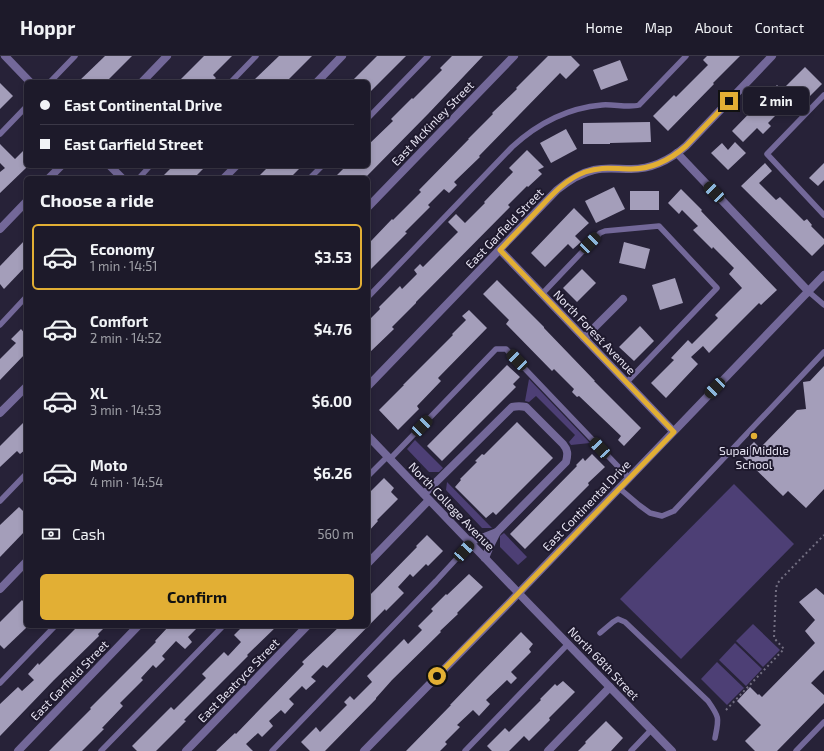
<!DOCTYPE html>
<meta charset="utf-8">
<style>
body{margin:0;font-family:"Exo 2",sans-serif;background:#2a2736;color:#f1f3f6;height:100vh;display:flex;flex-direction:column;font-size:15px;white-space:nowrap}
*{box-sizing:border-box;margin:0}
p{font-size:13px;color:#a0a1a8}
.icon{flex:none;width:22px;height:22px;fill:none;stroke:currentColor;stroke-width:2;stroke-linecap:round;stroke-linejoin:round}
.map{position:relative;flex:1;overflow:hidden}
.sheet{position:absolute;left:24px;top:120px;width:346px;height:452px;display:flex;flex-direction:column;background:#1d1a2a;border-radius:6px;box-shadow:0 2px 6px #0003,0 0 0 1px #3b3847}
.sheet>*{flex:none}
.top-card{position:absolute;left:24px;top:24px;width:346px;height:88px;border-radius:6px;box-shadow:0 2px 6px #0003,0 0 0 1px #3b3847;display:grid;align-content:center;height:88px;padding:0 16px;background:#1d1a2a}
.end{position:absolute;width:18px;height:18px;margin:-9px;border:5px solid #e2af34;background:#111;box-shadow:0 0 0 2px #111}
.from{border-radius:50%}
.bubble{position:absolute;height:28px;border-radius:6px;background:#1d1a2a;box-shadow:0 2px 6px #0003,0 0 0 1px #3b3847;font-size:13px;font-weight:700;line-height:28px;text-align:center}
.car{position:absolute;width:12px;height:24px;margin:-12px -6px;border-radius:5px;box-shadow:0 0 3px 1px #0007;background:linear-gradient(#222 24%,#8ab4d8 0 40%,#222 0 76%,#8ab4d8 0 86%,#222 0)}
.top-card b{display:flex;align-items:center;gap:14px;height:38px;font-size:15px}
.top-card b+b{border-top:1px solid #3b3847}
.top-card i{width:10px;height:10px;background:#f1f3f6}
ul{padding:0;list-style:none}
li{display:flex;align-items:center;gap:12px;height:66px;margin:0 8px 6px;padding:0 8px;border:2px solid transparent;border-radius:6px}
li div{flex:1}
li b{display:block;font-size:15px}
li em{font-style:normal;font-weight:700}
li.active{border-color:#e2af34}
li>.icon{width:36px;height:36px;stroke-width:1.5}
h2{padding:0 16px;font-size:18px;line-height:48px}
.pay{display:flex;align-items:center;gap:10px;height:44px;padding:0 16px;font-size:15px}
.pay p{margin-inline-start:auto}
.cta{display:flex;gap:8px;margin-top:auto;padding:8px 16px}
.cta a{flex:1;height:46px;border-radius:6px;background:#e2af34;color:#111;font-size:16px;font-weight:700;line-height:46px;text-align:center}
header{display:flex;align-items:center;gap:24px;box-sizing:border-box;height:56px;padding:0 20px;background:#1d1a2a;border-bottom:1px solid #3b3847}
header strong{font-size:19px}
nav{display:flex;gap:22px;margin-inline-start:auto;font-size:14px}
.map>svg:first-child{display:block}
</style>
<header>
<strong>Hoppr</strong>
<nav><a>Home</a><a>Map</a><a>About</a><a>Contact</a></nav>
</header>
<div class="map">
<svg width="824" height="695" viewBox="0 0 824 695">
<rect width="100%" height="100%" fill="#272238"/>
<g fill="#4d3f75">
<path d="M529 323 590 387 571 389 569 386 575 379 536 340 529 346 525 345Z"/>
<path d="M415 384 443 412 439 416H429L407 393Z"/>
<path d="M447 426 492 472H482L446 434Z"/>
<path d="M734 428 794 488 681 603 620 543Z"/>
<path d="M504 477 527 501 518 509 500 491V480Z"/>
<path d="M753 568 780 594 763 611 736 585Z"/>
<path d="M735 587 762 613 746 630 719 604Z"/>
<path d="M717 606 744 632 727 649 701 623Z"/>
</g>
<g fill="#a49eba">
<path d="M105 0H132L106 26H78Z"/>
<path d="M204 0H232L213 19 216 22 212 26H178Z"/>
<path d="M279 0H312L286 26H252Z"/>
<path d="M377 0H406L368 38V26H351Z"/>
<path d="M452 0H483L428 58 365 122H334L346 110H368V89L393 65 391 63 412 42 413 43 442 14 440 12Z"/>
<path d="M548 0H571L580 9 566 23 560 17 479 100 480 101 454 126 457 129 449 137 444 133 428 149 430 151 405 176 407 177 368 216V188L372 184 392 163 393 164 421 136 419 134 469 83H468L493 58 492 57 517 33 516 32Z"/>
<path d="M707 0H740L713 27 714 28 668 75 653 60 674 39 676 41 708 9 703 4Z"/>
<path d="M620 4 628 24 601 34 593 14Z"/>
<path d="M805 11 822 28 804 46 797 38 768 67 771 70 763 78 757 72 743 86 732 75 777 29 782 34Z"/>
<path d="M0 27 13 40 0 53Z"/>
<path d="M650 66 651 86 610 87V88H583V67Z"/>
<path d="M566 73 577 93 551 107 540 87Z"/>
<path d="M735 86 746 97 728 114 711 97 722 87 728 94Z"/>
<path d="M0 88 15 103 26 92V112L0 137V116L5 112 0 107Z"/>
<path d="M527 94 544 111 538 114 542 118 528 131 527 130 508 149 510 151 416 246V247L392 271 394 273 368 298V265L380 253 379 251 400 230 402 233 417 218 414 214 420 208 423 211 458 176 448 166 456 158 465 167 485 147 484 146 513 116 509 112Z"/>
<path d="M765 107 772 115 759 127 776 144 780 141 804 165 807 163 812 169 811 170 824 183V188L812 200 741 130Z"/>
<path d="M824 107V124L818 130 809 122Z"/>
<path d="M173 110H206L194 122H161Z"/>
<path d="M269 110H302L290 122H257Z"/>
<path d="M614 131 625 153 596 167 585 145Z"/>
<path d="M681 133 702 154 701 155 777 234 761 249 759 247 709 297 703 290 691 301 698 308 666 342 651 327 674 304 671 302 688 284 692 288 718 262 715 259 742 232 729 218 734 212 713 191 712 193 693 174 698 170 682 154 679 158 668 147Z"/>
<rect x="630" y="135" width="29" height="19"/>
<path d="M574 152 589 167 575 180 581 186 573 193 568 188 545 211 531 197Z"/>
<path d="M26 183V210L4 233 0 228V210Z"/>
<path d="M624 186 650 193 645 213 619 207Z"/>
<path d="M582 213 596 227 577 246 563 232Z"/>
<path d="M675 222 683 247 660 254 652 229Z"/>
<path d="M497 224 544 271V272L595 325H594L641 372 624 390 618 384 621 380 579 340 577 341 572 336 574 333 554 313 552 315 506 268 509 264 483 238Z"/>
<path d="M469 254 487 272 438 322 441 325 417 350 419 353 398 374 379 354 404 329H403L453 279 452 278 466 264 462 260Z"/>
<path d="M640 270 654 285 634 305 619 291Z"/>
<path d="M21 273 26 279V297L0 324V303L16 287 11 283Z"/>
<path d="M507 309 520 321 513 328 516 331 442 405 427 390Z"/>
<path d="M824 310V433L806 452 788 435 783 440 741 399 754 386 760 392 797 354 806 353 803 326 810 325Z"/>
<path d="M26 364V393L20 398 17 395 0 411V390Z"/>
<path d="M517 366 553 402 496 459 493 456 486 462 455 431 461 424 460 423 477 406 475 405 482 398 484 399Z"/>
<path d="M592 398 605 411 588 427 589 429 525 493 510 478 577 410 576 409 583 402 585 405Z"/>
<path d="M384 422 394 432 391 436 398 443 377 464 378 465 368 476V438Z"/>
<path d="M19 451 26 458V474L0 501V469Z"/>
<path d="M427 479 443 495 428 510 426 508 413 521 410 518 398 531 404 537 386 555 385 553 327 612 323 609 311 621 316 625 306 634 302 630 289 643 294 648 285 658 281 654 269 665 273 670 262 681 258 677 246 688 253 695H216L235 677 236 678 262 651 304 608 302 606 340 570H368V541L417 491 416 490Z"/>
<path d="M469 518 483 531 457 557 458 558 440 575 441 576 392 624 376 642V643L325 695H310L301 686 316 671 320 676 347 649 344 646 350 640 354 644 372 626 367 620 404 583 408 588 422 574 418 570 433 555 431 553 446 538 447 539Z"/>
<path d="M816 532 824 539V614L811 627 824 639V647L777 695H755L745 685 761 669 737 645 750 631 758 639 759 638 762 641 815 587 805 575 815 564 799 546Z"/>
<path d="M22 544 26 549V572L4 593 0 589V566Z"/>
<path d="M78 570H106L98 578 99 580 54 624 0 680V648L18 631 22 635 34 624 28 618 38 607 39 609Z"/>
<path d="M169 570H199L188 581 192 586 185 593 176 585 162 600 165 603 156 612 153 609 141 622 143 624 120 647 123 650 102 672 104 673 82 695H49L91 653 90 652 156 586 155 585Z"/>
<path d="M243 570H277L247 599 248 600 184 664 186 665 156 695H137L132 690 171 651 174 654 206 622 202 618 224 596 228 600 241 586 234 579Z"/>
<path d="M521 576 533 588 529 593 531 596 511 616 517 622 511 628 507 624 486 644 490 648 479 660 473 654 457 669 460 671 445 686 447 688 440 695H406L451 649H450L476 622Z"/>
<path d="M563 625 575 636 549 662 550 664 529 685 524 680 509 695H492L487 690 505 672 509 676 541 644 540 643 555 628 557 630Z"/>
<path d="M606 665 623 682 611 695H578L586 687 585 686Z"/>
</g>
<g fill="none" stroke-linecap="round" stroke-linejoin="round">
<path stroke="#736f82" stroke-width="2" stroke-dasharray="2 3" stroke-linecap="butt" d="M726 654 784 593 774 582 776 534 777 528 781 523 824 479"/>
<g stroke="#736899" stroke-width="5.5">
<path d="M50 26 75 0"/>
<path d="M231 26 256 0"/>
<path d="M824 39 767 98 824 159"/>
<path d="M368 62 428 0"/>
<path d="M0 78 26 51"/>
<path d="M139 122 150 110"/>
<path d="M310 122 322 110"/>
<path d="M809 236 824 249"/>
<path d="M542 238 600 177 605 175 659 170 717 232 627 326"/>
<path d="M368 241 512 91C537 68 567 52 602 49 613 48 630 52 639 49L686 0"/>
<path d="M0 269 26 241"/>
<path d="M390 403 496 293H506L629 422"/>
<path d="M368 420 388 400"/>
<path d="M619 432 639 449 650 457 662 460 674 455 824 296"/>
<path d="M0 445 26 418"/>
<path d="M600 577 613 566 618 563 625 566 708 645C720 662 719 662 715 682"/>
<path d="M0 627 55 570"/>
<path d="M101 695 223 570"/>
<path d="M272 695 436 525 471 487"/>
<path d="M465 695 568 588"/>
<path d="M631 695 652 673"/>
<path d="M796 695 824 666"/>
</g>
<g stroke="#736899" stroke-width="8">
<path d="M142 26 167 0"/>
<path d="M317 26 342 0"/>
<path d="M677 97 809 236"/>
<path d="M49 122 61 110"/>
<path d="M224 122 236 110"/>
<path d="M368 151 514 0"/>
<path d="M0 173 26 146"/>
<path d="M500 194 673 375"/>
<path d="M584 282 623 243"/>
<path d="M368 330 557 134C568 125 580 117 594 114 606 111 618 113 631 113 652 113 670 104 686 90L772 0"/>
<path d="M0 357 26 331"/>
<path d="M424 438 512 351C517 350 521 350 526 351L563 388C568 394 568 398 566 406L497 476 490 490 485 502"/>
<path d="M469 485 482 482 497 476"/>
<path d="M368 507 429 444"/>
<path d="M0 533 26 506"/>
<path d="M18 695 138 570"/>
<path d="M186 695 307 570"/>
<path d="M548 695 610 631"/>
</g>
<g stroke="#736899" stroke-width="8">
<path d="M5 0 30 26"/>
<path d="M110 110 122 122"/>
<path d="M368 380 529 548 672 695"/>
<path d="M364 695 510 546 824 219"/>
</g>
</g>
<g fill="none" stroke-linecap="round" stroke-linejoin="round">
<path stroke="#e2af34" stroke-width="5" d="M437 620 510 546 674 376 500 194C512 181 524 169 536 156 551 140 564 124 585 116 602 110 614 113 631 113 652 113 670 104 686 90L729 45"/>
</g>
<circle fill="#e2af34" stroke="#1e192d" stroke-width="1.5" cx="754" cy="380" r="4"/>
<g text-anchor="middle" dominant-baseline="central" stroke-width="4" stroke-linejoin="round" paint-order="stroke">
<g font-size="12" fill="#e6e3f2" stroke="#1e192d">
<text transform="translate(432 67) rotate(-46)">East McKinley Street</text>
<text transform="translate(504 172) rotate(-46)">East Garfield Street</text>
<text transform="translate(595 276) rotate(46)">North Forest Avenue</text>
<text transform="translate(586 449) rotate(-46)">East Continental Drive</text>
<text transform="translate(452 450) rotate(46)">North College Avenue</text>
<text transform="translate(604 607) rotate(46)">North 68th Street</text>
<text transform="translate(69 624) rotate(-46)">East Garfield Street</text>
<text transform="translate(238 624) rotate(-46)">East Beatryce Street</text>
</g>
<g font-size="12" fill="#e6e3f2" stroke="#1e192d">
<text x="754" y="394">Supai Middle<tspan x="754" dy="14">School</tspan></text>
</g>
</g>
</svg>
<i class="end from" style="left:437px;top:620px"></i>
<i class="end" style="left:729px;top:45px"></i>
<div class="bubble" style="left:743px;top:31px;width:66px">2 min</div>
<i class="car" style="left:714px;top:136px;rotate:316deg"></i>
<i class="car" style="left:590px;top:187px;rotate:44deg"></i>
<i class="car" style="left:517px;top:304px;rotate:316deg"></i>
<i class="car" style="left:715px;top:332px;rotate:224deg"></i>
<i class="car" style="left:422px;top:370px;rotate:44deg"></i>
<i class="car" style="left:600px;top:392px;rotate:317deg"></i>
<i class="car" style="left:464px;top:495px;rotate:42deg"></i>
<div class="top-card">
<b><i class="from"></i>East Continental Drive</b>
<b><i></i>East Garfield Street</b>
</div>
<section class="sheet">
<h2>Choose a ride</h2>
<ul>
<li class="active"><svg class="icon" aria-label="car" viewBox="0 0 24 24"><path d="M5 17H2v-5l4-1 3-4h7l3 4 3 1v5h-3M9 17h6M6 11h13"/><circle cx="7" cy="17" r="2"/><circle cx="17" cy="17" r="2"/></svg><div><b>Economy</b><p>1 min · 14:51</p></div><em>$3.53</em></li>
<li><svg class="icon" aria-label="car" viewBox="0 0 24 24"><path d="M5 17H2v-5l4-1 3-4h7l3 4 3 1v5h-3M9 17h6M6 11h13"/><circle cx="7" cy="17" r="2"/><circle cx="17" cy="17" r="2"/></svg><div><b>Comfort</b><p>2 min · 14:52</p></div><em>$4.76</em></li>
<li><svg class="icon" aria-label="car" viewBox="0 0 24 24"><path d="M5 17H2v-5l4-1 3-4h7l3 4 3 1v5h-3M9 17h6M6 11h13"/><circle cx="7" cy="17" r="2"/><circle cx="17" cy="17" r="2"/></svg><div><b>XL</b><p>3 min · 14:53</p></div><em>$6.00</em></li>
<li><svg class="icon" aria-label="car" viewBox="0 0 24 24"><path d="M5 17H2v-5l4-1 3-4h7l3 4 3 1v5h-3M9 17h6M6 11h13"/><circle cx="7" cy="17" r="2"/><circle cx="17" cy="17" r="2"/></svg><div><b>Moto</b><p>4 min · 14:54</p></div><em>$6.26</em></li>
</ul>
<div class="pay"><svg class="icon" aria-label="cash" viewBox="0 0 24 24"><path d="M3 7h18v10H3z"/><circle cx="12" cy="12" r="2"/></svg>Cash<p>560 m</p></div>
<div class="cta"><a>Confirm</a></div>
</section>
</div>
